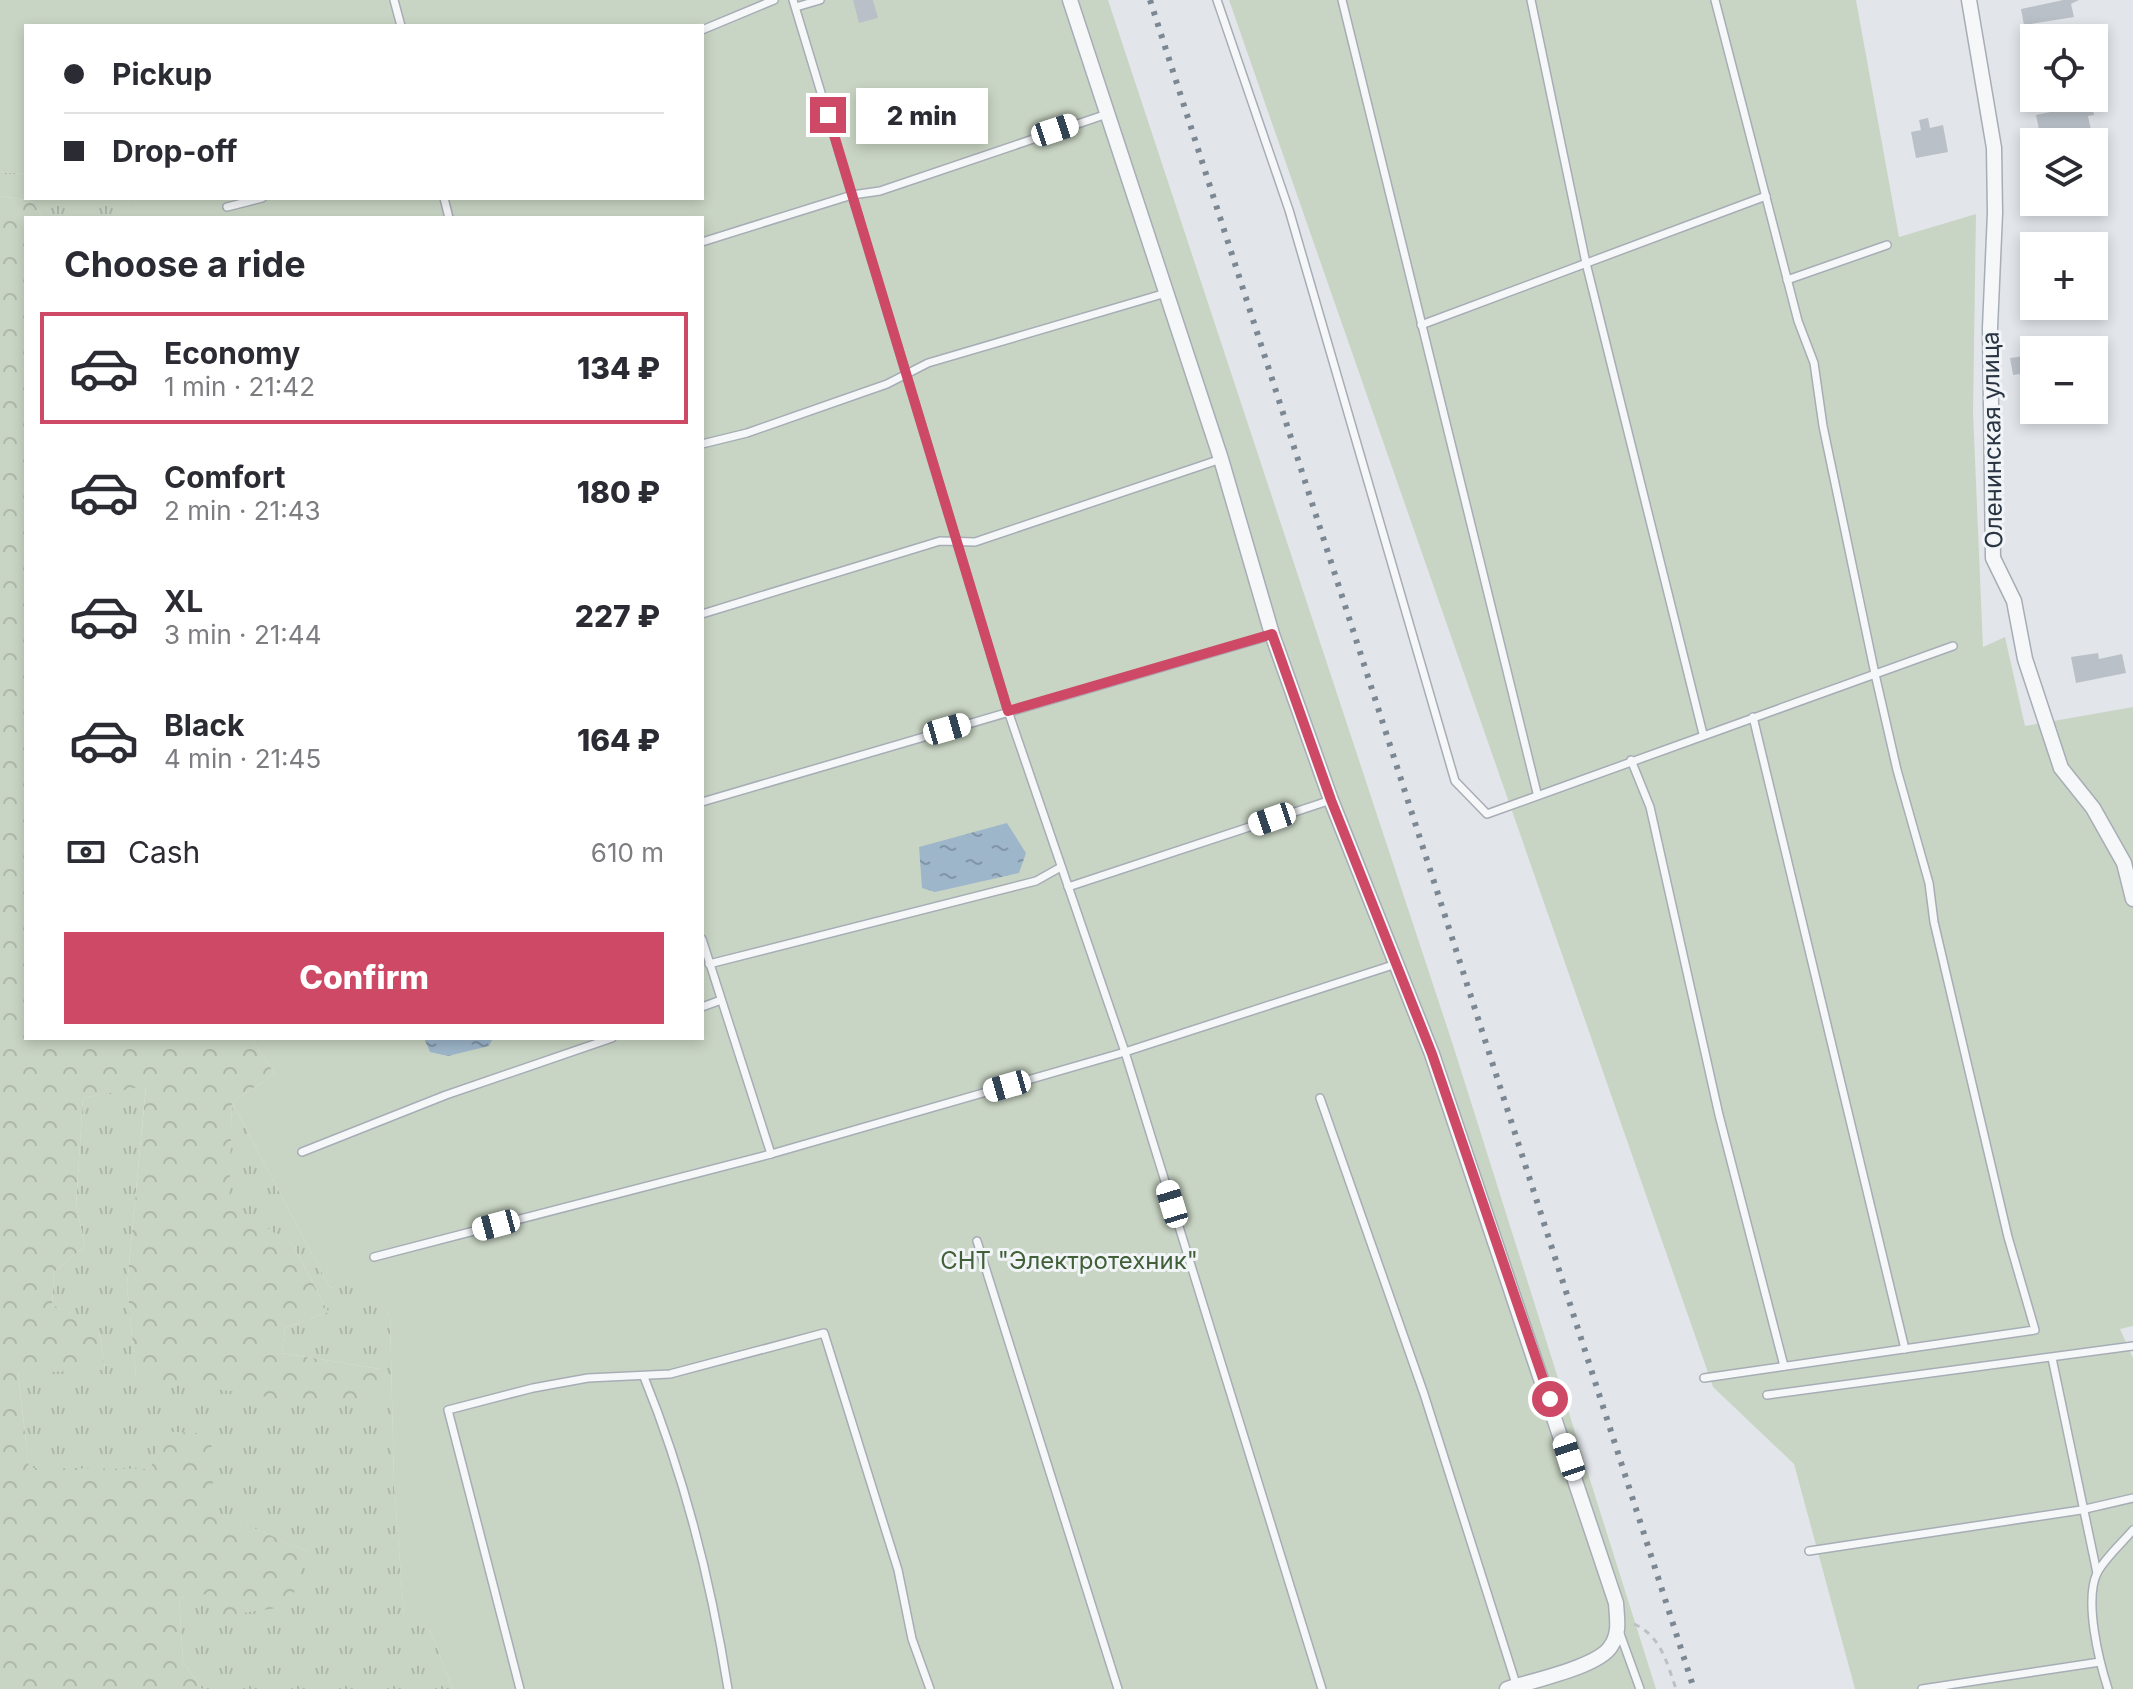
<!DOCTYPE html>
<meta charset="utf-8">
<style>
body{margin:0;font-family:Inter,sans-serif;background:#f2f2f3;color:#2b2b33;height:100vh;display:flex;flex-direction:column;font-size:30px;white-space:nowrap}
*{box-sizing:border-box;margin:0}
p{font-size:26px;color:#7c7c81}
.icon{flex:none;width:44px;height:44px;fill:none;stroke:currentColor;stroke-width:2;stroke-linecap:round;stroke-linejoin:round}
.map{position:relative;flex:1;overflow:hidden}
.drawer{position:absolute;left:24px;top:216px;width:680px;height:824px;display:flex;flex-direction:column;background:#fff;border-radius:0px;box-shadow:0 4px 12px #0003}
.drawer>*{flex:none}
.hud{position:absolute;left:24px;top:24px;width:680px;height:176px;border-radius:0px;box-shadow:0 4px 12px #0003;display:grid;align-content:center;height:176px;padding:0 40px;background:#fff}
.buttons{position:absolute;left:2020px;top:24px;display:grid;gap:16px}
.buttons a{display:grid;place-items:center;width:88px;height:88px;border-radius:0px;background:#fff;box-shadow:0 4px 12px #0003;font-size:40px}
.end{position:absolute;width:36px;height:36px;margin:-18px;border:10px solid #ce4965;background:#fff;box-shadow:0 0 0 4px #fff}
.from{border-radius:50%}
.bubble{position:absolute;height:56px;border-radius:0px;background:#fff;box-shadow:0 4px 12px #0003;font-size:26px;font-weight:800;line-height:56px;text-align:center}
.car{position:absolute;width:24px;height:48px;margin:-24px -12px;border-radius:10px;box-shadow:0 0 6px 2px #0007;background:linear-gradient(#fff 24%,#345 0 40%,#fff 0 76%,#345 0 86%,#fff 0)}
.hud b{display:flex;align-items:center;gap:28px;height:76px;font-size:30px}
.hud b+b{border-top:2px solid #e1e1e2}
.hud i{width:20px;height:20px;background:#2b2b33}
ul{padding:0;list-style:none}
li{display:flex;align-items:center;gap:24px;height:112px;margin:0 16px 12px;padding:0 24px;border:4px solid transparent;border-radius:0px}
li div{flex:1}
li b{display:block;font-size:30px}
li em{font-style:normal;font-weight:800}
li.current{border-color:#ce4965}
li>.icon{width:72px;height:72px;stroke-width:1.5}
h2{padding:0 40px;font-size:36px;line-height:96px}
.pay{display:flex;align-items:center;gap:20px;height:88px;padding:0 40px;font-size:30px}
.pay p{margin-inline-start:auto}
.primary-button{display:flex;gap:16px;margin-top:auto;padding:16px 40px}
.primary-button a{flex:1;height:92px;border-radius:0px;background:#ce4965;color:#fff;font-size:32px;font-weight:800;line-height:92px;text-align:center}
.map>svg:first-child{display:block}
</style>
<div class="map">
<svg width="2133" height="1689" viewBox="0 0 2133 1689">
<defs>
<pattern id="grass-tufts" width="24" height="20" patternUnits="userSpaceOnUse" patternTransform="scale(2)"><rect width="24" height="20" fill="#c9d5c4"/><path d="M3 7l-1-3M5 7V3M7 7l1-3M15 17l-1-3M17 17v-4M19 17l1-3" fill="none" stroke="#adb7aa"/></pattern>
<pattern id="forest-crowns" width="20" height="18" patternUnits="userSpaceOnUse" patternTransform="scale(2)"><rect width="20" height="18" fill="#c9d5c4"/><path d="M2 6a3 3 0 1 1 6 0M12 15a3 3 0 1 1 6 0" fill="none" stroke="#adb7aa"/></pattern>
<pattern id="water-ripples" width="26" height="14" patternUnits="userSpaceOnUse" patternTransform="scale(2)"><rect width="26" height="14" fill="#9eb6ca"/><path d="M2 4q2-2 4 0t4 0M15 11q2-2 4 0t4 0" fill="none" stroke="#8195a6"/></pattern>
</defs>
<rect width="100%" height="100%" fill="#e2e6eb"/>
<g fill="url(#grass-tufts)">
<path d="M0 172 26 174V198H129L127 217 43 218 32 201 0 196Z"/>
<path d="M146 1085 127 1286 136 1377 380 1369 282 1353 285 1328 328 1312 293 1245 228 1204 232 1102 330 1288 360 1278 390 1316 394 1483 404 1616 430 1630 453 1689H202L183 1662 179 1598 208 1593 307 1551 213 1511 210 1434 152 1469H29L18 1372 105 1369 98 1325 52 1305 54 1272 85 1246 76 1205 83 1098Z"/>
</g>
<path fill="url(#forest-crowns)" d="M0 196 32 201 43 218H26V1038H251L275 1074 232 1102 229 1203 293 1245 328 1312 285 1328 282 1353 380 1369 379 1396 307 1403 136 1377 127 1286 146 1086 83 1098 76 1205 85 1246 54 1272 52 1305 98 1324 105 1370 18 1373 29 1468 151 1469 160 1431 211 1434 214 1511 307 1551 290 1606 215 1617 208 1594 179 1598 183 1662 202 1689H0Z"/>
<g fill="#c9d5c4">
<path d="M0 0H1108L1453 1045 1656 1689H453L430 1630 404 1617 394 1483 390 1316 360 1279 330 1288 232 1102 275 1074 251 1038H702V218H86V217H126L129 198H702V26H26V174L0 172Z"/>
<path d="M1229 0H1856L1899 237 1976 214 1973 412 1983 647 2005 637 2025 726 2133 707V1326L2120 1329 2133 1358V1689H1855L1794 1464 1713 1387Z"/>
</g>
<g fill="url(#water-ripples)">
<path d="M1007 823 1026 853 1019 873 935 892 922 888 919 847Z"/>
<path d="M424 1038H493L489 1046 448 1056 430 1052Z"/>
</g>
<g fill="#bac0c8">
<path d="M853 0H873L878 18 859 23Z"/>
<path d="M2063 0H2079L2071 4 2074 17 2024 25 2021 9Z"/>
<path d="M2072 99 2074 108 2092 105 2094 115 2088 116 2091 130 2041 139 2036 115 2060 110 2059 102Z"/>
<path d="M1928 118 1930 128 1943 125 1948 152 1916 158 1911 132 1921 130 1919 120Z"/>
<path d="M2034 348V372L2013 375 2010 358 2025 356 2024 349Z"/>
<path d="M2098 653 2099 659 2122 654 2126 673 2076 683 2071 657Z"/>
</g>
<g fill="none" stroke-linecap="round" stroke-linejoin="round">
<g stroke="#a7adb5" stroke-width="10">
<g id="service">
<path d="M394 0 401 26"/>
<path d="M793 0 1008 711 1125 1052 1322 1689"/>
<path d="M1217 0 1289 210 1455 781 1487 814 1953 646"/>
<path d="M1342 0 1537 793"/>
<path d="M1531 0 1586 263 1703 734"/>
<path d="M796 7 820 0"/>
<path d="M702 30 774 0"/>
<path d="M444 198 449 218"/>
<path d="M227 207 262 198"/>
<path d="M702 242 852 195 880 191 1107 114"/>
<path d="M1787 280 1887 245"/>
<path d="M1421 325 1766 196"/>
<path d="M702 444 747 433 887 384 928 363 1166 293"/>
<path d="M702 614 940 541 975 542 1221 459"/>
<path d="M1753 717 1905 1349"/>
<path d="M1631 760 1650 807 1719 1115 1784 1366"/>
<path d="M702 802 1272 635"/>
<path d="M1068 887 1331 800"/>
<path d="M702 939 771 1154"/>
<path d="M709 964 1036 881 1061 867"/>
<path d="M702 1007 721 1000"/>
<path d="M1320 1098 1424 1394 1517 1687"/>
<path d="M302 1152 446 1095 612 1038"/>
<path d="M977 1241 1118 1689"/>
<path d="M374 1257 771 1154 1125 1052 1396 964"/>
<path d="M2052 1358 2097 1573"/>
<path d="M644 1377C685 1478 711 1581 728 1689"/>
<path d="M1704 1378 2035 1330 2008 1237 1934 922 1929 883 1897 770 1875 674 1823 426 1814 363 1798 321 1715 0"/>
<path d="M1767 1395 2133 1346"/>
<path d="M1809 1551 2081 1510 2133 1498"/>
<path d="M1619 1631 1640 1689"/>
<path d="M520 1689 448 1410 533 1388 588 1378 670 1374 824 1333 898 1570 912 1639 930 1689"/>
<path d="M1922 1689 2100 1662"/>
<path d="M2108 1689C2099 1661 2084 1601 2097 1573 2105 1558 2122 1543 2133 1530"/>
</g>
</g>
<g stroke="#a7adb5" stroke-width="17">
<g id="minor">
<path d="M1070 0 1221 459 1272 634 1331 800 1432 1054 1616 1603C1617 1619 1620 1633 1611 1646 1599 1667 1530 1681 1507 1689"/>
<path d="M1969 0 1994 148 1995 213 1990 328 1993 558 2014 601 2025 659 2061 768 2093 808 2124 863 2133 899"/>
</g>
</g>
<path stroke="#bcc1c6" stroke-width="3" stroke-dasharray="6 6" stroke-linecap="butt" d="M1634 1624C1661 1636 1667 1663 1676 1689"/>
<use href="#service" stroke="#f5f7f9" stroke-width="7"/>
<use href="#minor" stroke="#f5f7f9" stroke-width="14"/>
<path stroke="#7c8794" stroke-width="6" stroke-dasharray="4 8" stroke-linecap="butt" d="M1150 0 1694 1689"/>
</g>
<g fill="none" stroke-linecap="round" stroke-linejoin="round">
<path stroke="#ce4965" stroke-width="10" d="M828 115 1008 711 1272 634 1331 800 1432 1054 1550 1399"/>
</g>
<g text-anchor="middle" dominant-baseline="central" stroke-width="6" stroke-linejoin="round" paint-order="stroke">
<g font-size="24" fill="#2a3543" stroke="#f2f5f8">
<text transform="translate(1992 440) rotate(-91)">Оленинская улица</text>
</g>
<g font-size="24" fill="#415f38" stroke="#f2f5f8">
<text x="1069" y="1260">СНТ "Электротехник"</text>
</g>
</g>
</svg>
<div class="buttons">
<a><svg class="icon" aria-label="locate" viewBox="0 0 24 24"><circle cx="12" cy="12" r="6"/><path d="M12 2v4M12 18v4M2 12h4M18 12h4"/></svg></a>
<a><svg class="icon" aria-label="layers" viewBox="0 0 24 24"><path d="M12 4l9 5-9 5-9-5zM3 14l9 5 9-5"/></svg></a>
<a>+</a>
<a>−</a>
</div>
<i class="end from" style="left:1550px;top:1399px"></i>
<i class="end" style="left:828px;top:115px"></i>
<div class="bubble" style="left:856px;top:88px;width:132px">2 min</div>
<i class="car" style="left:1055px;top:130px;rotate:72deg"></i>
<i class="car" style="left:947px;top:729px;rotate:74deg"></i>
<i class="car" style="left:1272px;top:819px;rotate:251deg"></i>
<i class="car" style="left:1007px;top:1086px;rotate:254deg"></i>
<i class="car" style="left:1172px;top:1204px;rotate:343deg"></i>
<i class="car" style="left:496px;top:1225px;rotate:255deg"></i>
<i class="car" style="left:1569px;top:1457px;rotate:342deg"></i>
<div class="hud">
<b><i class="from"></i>Pickup</b>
<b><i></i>Drop-off</b>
</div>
<section class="drawer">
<h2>Choose a ride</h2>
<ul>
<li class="current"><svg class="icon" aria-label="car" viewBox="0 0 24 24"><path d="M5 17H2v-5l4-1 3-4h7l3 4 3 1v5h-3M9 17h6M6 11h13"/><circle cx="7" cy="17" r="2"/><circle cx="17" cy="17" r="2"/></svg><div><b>Economy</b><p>1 min · 21:42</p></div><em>134 ₽</em></li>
<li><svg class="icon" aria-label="car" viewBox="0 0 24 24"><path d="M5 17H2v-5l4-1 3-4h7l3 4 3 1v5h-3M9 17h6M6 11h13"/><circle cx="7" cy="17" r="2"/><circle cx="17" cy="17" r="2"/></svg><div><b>Comfort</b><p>2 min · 21:43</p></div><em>180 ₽</em></li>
<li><svg class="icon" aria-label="car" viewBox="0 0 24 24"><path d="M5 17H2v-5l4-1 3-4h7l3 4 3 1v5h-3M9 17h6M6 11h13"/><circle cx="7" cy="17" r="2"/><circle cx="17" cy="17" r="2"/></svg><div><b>XL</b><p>3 min · 21:44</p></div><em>227 ₽</em></li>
<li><svg class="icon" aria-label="car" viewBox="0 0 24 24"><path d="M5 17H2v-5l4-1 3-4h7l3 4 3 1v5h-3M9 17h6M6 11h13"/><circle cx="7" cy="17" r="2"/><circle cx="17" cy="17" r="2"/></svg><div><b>Black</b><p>4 min · 21:45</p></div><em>164 ₽</em></li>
</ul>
<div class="pay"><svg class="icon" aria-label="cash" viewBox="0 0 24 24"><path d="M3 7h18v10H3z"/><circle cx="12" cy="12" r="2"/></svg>Cash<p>610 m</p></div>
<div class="primary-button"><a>Confirm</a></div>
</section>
</div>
